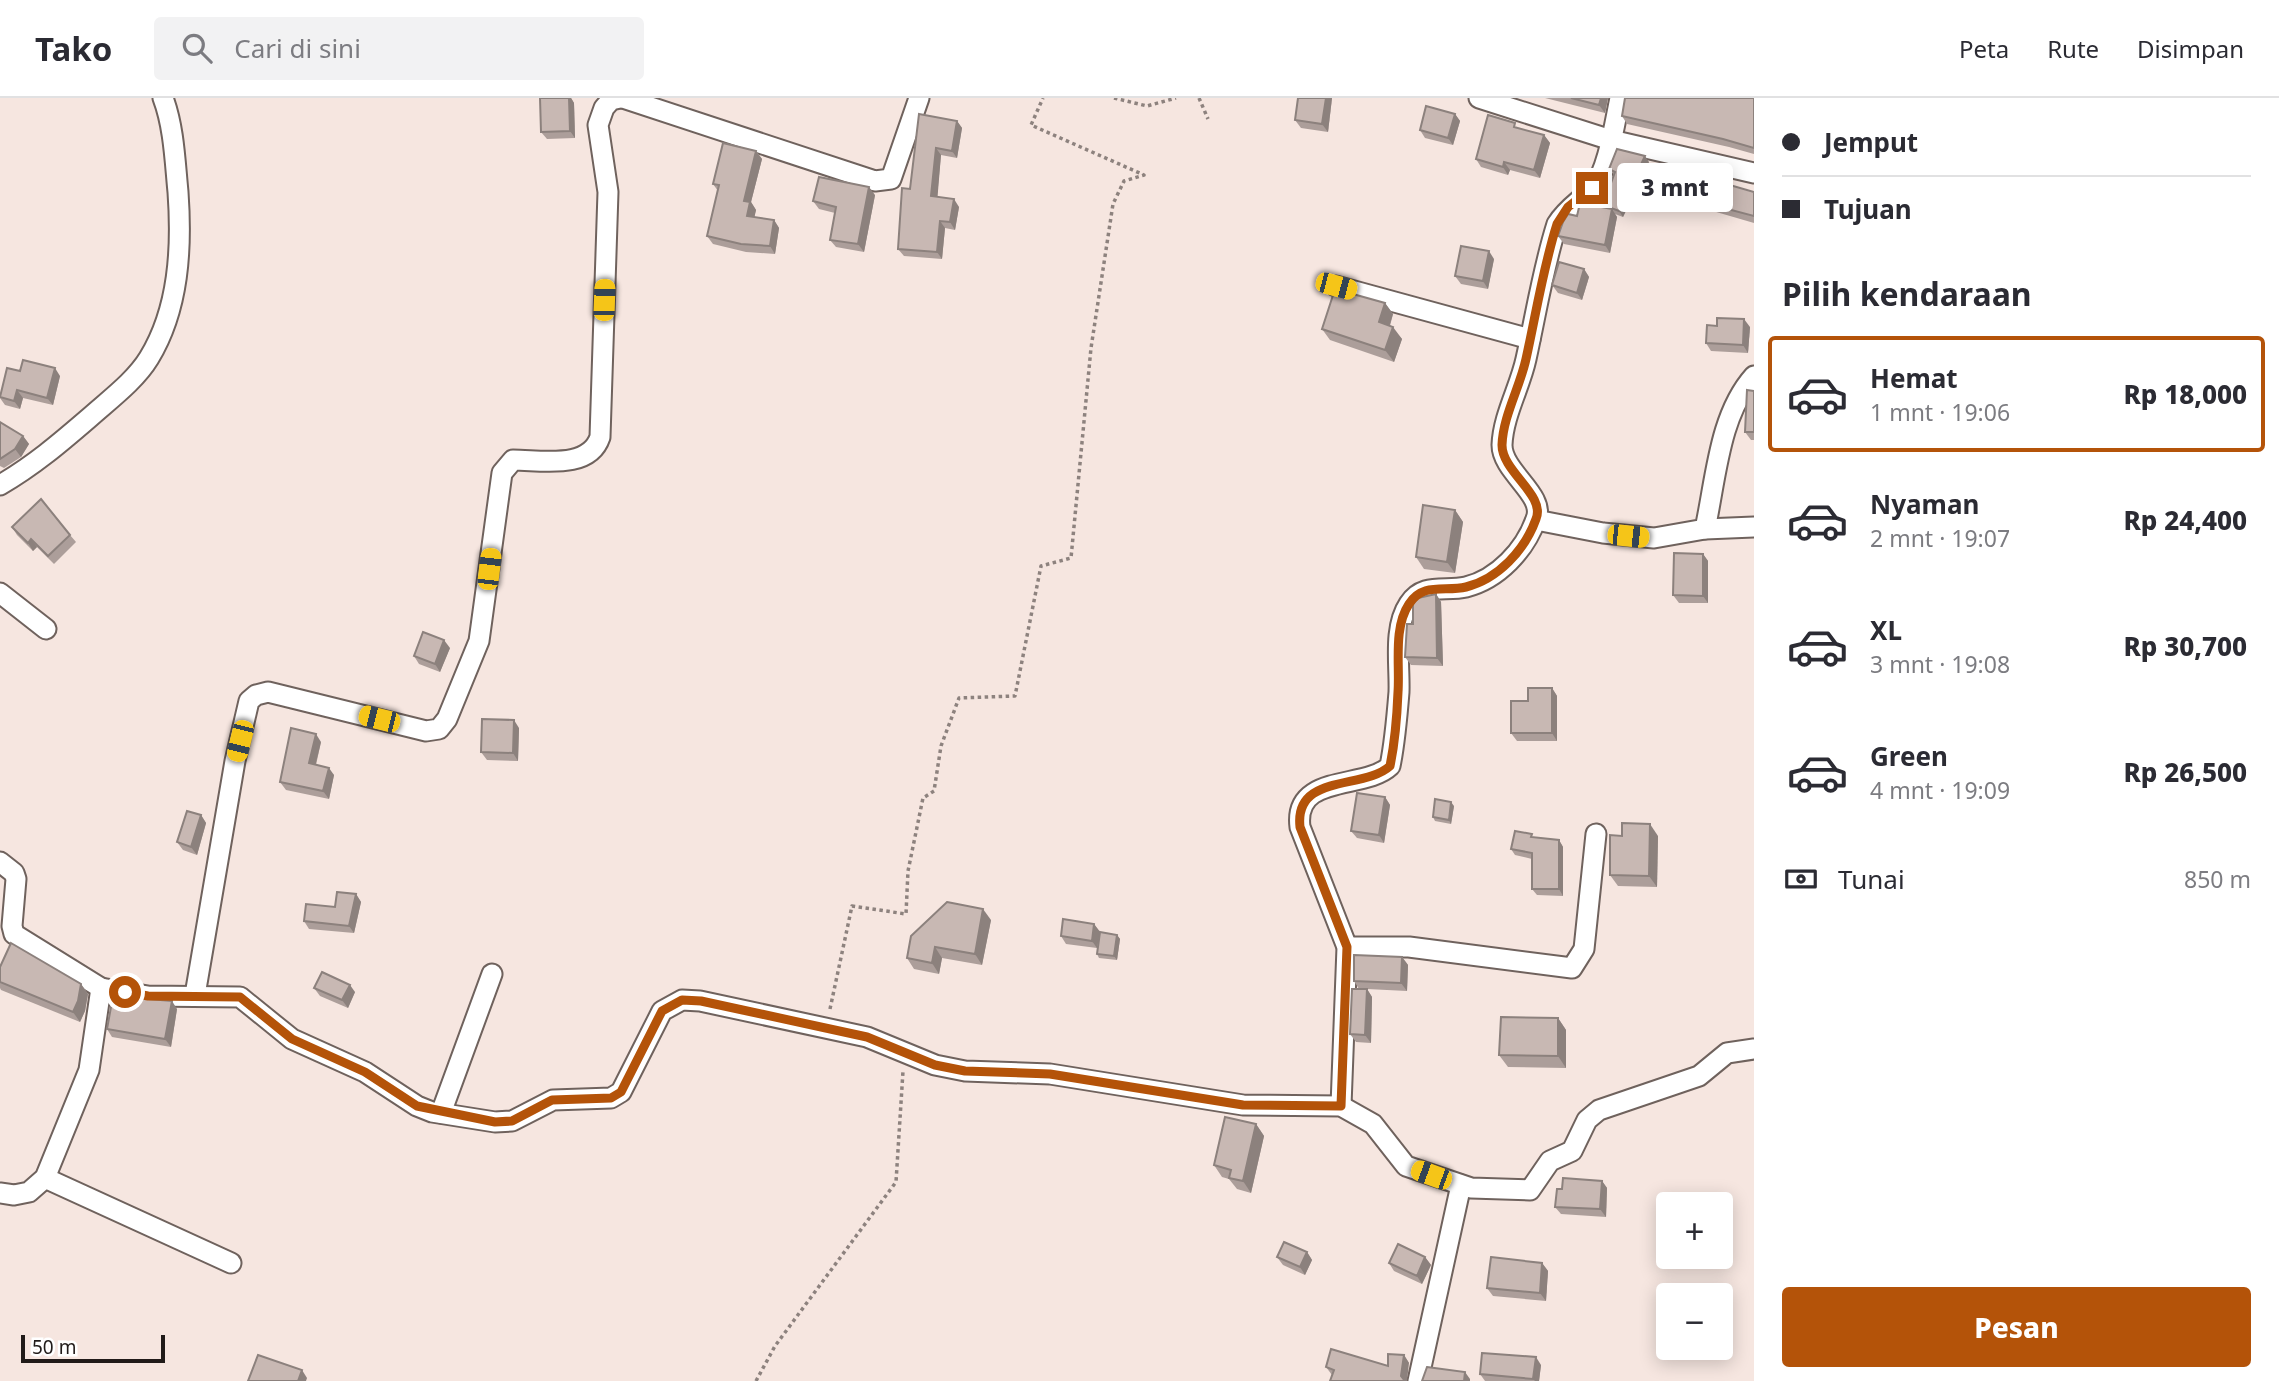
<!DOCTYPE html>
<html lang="id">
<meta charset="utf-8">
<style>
body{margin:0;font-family:"Noto Sans",sans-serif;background:#f2f2f3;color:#2b2b33;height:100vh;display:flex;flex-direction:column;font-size:26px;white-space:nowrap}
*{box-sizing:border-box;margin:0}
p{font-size:23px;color:#7c7c81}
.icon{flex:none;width:38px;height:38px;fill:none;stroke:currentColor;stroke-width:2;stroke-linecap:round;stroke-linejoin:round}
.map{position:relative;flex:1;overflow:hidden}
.sheet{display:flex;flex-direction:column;background:#fff;width:525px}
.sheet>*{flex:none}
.guide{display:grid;align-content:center;height:154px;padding:0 28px;background:#fff}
.tools{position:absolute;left:1656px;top:1094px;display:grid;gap:14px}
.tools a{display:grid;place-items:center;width:77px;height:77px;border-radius:7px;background:#fff;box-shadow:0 4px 18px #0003;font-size:35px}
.scale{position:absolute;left:21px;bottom:18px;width:144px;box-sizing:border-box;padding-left:7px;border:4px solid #211b19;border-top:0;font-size:19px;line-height:24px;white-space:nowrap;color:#211b19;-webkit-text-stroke:5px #fff;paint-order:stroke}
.end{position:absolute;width:32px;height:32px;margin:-16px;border:9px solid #b45309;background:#fff;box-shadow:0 0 0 4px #fff}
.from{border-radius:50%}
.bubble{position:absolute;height:49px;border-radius:7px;background:#fff;box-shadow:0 4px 18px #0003;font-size:23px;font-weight:800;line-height:49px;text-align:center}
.car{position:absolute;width:21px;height:42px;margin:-21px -10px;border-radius:9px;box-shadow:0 0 5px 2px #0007;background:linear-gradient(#f5c518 24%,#345 0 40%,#f5c518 0 76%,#345 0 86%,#f5c518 0)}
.guide b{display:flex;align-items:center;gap:24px;height:66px;font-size:26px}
.guide b+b{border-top:2px solid #e1e1e2}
.guide i{width:18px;height:18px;background:#2b2b33}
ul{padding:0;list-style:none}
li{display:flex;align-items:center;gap:21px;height:116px;margin:0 14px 10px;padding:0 14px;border:4px solid transparent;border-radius:7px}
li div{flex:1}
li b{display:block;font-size:26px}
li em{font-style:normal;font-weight:800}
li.on{border-color:#b45309}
li>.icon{width:63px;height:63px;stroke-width:1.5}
h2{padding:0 28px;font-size:32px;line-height:84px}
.pay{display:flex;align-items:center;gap:18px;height:77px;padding:0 28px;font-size:26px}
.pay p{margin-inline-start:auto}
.cta{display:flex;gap:14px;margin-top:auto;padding:14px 28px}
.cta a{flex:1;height:80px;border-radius:7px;background:#b45309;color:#fff;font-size:28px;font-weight:800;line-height:80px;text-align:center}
header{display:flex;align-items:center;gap:42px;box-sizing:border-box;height:98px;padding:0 35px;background:#fff;border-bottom:2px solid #e1e1e2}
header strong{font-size:33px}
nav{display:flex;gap:38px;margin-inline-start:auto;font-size:24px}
.search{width:490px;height:63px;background:#f2f2f3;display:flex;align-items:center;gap:18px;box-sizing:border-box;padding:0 24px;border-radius:7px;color:#7c7c81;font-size:26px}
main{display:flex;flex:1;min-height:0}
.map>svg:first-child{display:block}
</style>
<header>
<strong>Tako</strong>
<div class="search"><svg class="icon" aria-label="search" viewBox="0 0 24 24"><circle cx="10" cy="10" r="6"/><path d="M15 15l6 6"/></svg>Cari di sini</div>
<nav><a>Peta</a><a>Rute</a><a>Disimpan</a></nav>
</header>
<main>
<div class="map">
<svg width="1754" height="1283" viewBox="0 0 1754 1283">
<rect width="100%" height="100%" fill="#f6e6e0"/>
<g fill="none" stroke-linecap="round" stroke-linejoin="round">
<g stroke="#6f625d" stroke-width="23">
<g id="minor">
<path d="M623 0 875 83 891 81 919 0"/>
<path d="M1479 0 1611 42 1754 75"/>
<path d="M1336 188 1530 241"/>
<path d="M0 387C33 368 60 345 89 320 109 302 135 283 149 260 179 211 182 150 178 94 175 64 174 29 163 0"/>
<path d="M1536 422 1603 435 1654 440 1705 431C1716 381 1719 317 1754 278"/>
<path d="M1705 431 1754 429"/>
<path d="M0 495 46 531"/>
<path d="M0 764 14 775 16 781 12 828 14 836 101 890 148 898 240 899 292 941 365 974 417 1008 432 1014 495 1024 512 1023 553 1002 611 1000 621 994 662 913 682 902 700 903 867 939 935 967 965 973 1050 976 1243 1007 1341 1008 1373 1026 1406 1068 1471 1090 1530 1092 1550 1063 1572 1053 1587 1022 1599 1012 1699 978 1727 955 1754 951"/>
<path d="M1347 849H1409L1572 870 1584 851 1596 736"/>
<path d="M195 897 235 663 249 603 256 597 268 594 426 633 439 631 447 621 479 543 502 375 513 362C542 362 589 372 600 339L608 94 598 27 604 10 611 2 620 0"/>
<path d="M1341 1008 1347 849 1300 729C1293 675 1365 692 1390 668 1395 644 1397 619 1399 594 1400 567 1393 530 1409 506 1423 484 1445 494 1466 489 1498 481 1525 452 1536 421 1546 397 1502 374 1502 347 1503 318 1520 289 1526 261 1536 216 1543 170 1557 126 1567 110 1579 104 1592 91 1608 74 1615 23 1620 0"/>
<path d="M441 1015 492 876"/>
<path d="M45 1080 231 1165"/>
<path d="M0 1095 14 1097 29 1094 45 1080 89 972 101 890"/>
<path d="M1418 1283 1461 1087"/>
</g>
</g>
<g stroke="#8d827e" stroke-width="3.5" stroke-dasharray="3.5 3.5" stroke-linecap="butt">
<path d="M1114 0 1147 8 1176 0"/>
<path d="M1199 0 1208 21"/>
<path d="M830 911 852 808 906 816 908 773 923 700 934 693 941 648 959 600 1015 598 1041 468 1071 460 1091 250 1113 106 1124 83 1144 77 1031 27 1043 0"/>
<path d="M756 1283 775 1248 896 1084 903 973"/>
</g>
<use href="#minor" stroke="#fff" stroke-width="19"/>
</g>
<g fill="#ac9e9a">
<path d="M540 0H571L574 5 575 40 547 41 541 34Z"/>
<path d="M1332 0 1328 34 1301 30 1295 22Z"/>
<path d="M1545 0H1608L1605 15Z"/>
<path d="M1754 0V56L1729 49 1627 26 1622 18Z"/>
<path d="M919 16 957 23 962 30 957 60 941 57 937 99 959 109 955 132 945 130 942 161 904 158 898 151 910 91Z"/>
<path d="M1455 16 1460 23 1453 47 1425 40 1420 32Z"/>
<path d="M1520 31 1544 37 1550 45 1540 80 1510 72 1508 77 1481 69 1476 61Z"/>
<path d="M756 53 762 61 751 104 756 112 754 119 774 122 779 130 775 156 746 154 713 146 707 138 718 93 713 86Z"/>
<path d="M1649 64 1623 119 1615 116 1617 119 1610 155 1564 146 1558 138 1577 118 1605 110 1603 107 1614 77 1609 71Z"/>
<path d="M1713 91 1754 94V125L1706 111 1701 104Z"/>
<path d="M875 97 864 154 836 149 830 142 835 115 819 111 813 103Z"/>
<path d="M1494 161 1488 191 1461 186 1455 178Z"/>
<path d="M1584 171 1589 179 1582 202 1558 195 1552 187Z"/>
<path d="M1385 205 1393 216 1390 228 1402 241 1394 264 1330 242 1322 231Z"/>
<path d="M1750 229 1748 255 1711 253 1706 245Z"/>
<path d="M20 273 60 278 53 307 23 300 20 311 5 307 0 300Z"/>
<path d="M1754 293V342H1751L1745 334Z"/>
<path d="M0 324 23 338 29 346 21 359 4 370 0 368Z"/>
<path d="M1455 412 1463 424 1455 475 1424 471 1416 459Z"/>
<path d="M12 429 70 437 76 444 54 466 37 449 33 453 17 437Z"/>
<path d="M1703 456 1708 463V505H1679L1673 497Z"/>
<path d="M1436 496 1441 504 1443 568 1411 567 1405 559 1413 526Z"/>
<path d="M450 550 440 574 419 566 414 558Z"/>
<path d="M1552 590 1557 598V643H1517L1511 635Z"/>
<path d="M519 630 518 663 487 662 481 654Z"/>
<path d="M321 644 316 667 334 677 329 701 286 692 280 684Z"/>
<path d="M1385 699 1390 707 1384 745 1357 740 1351 733Z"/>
<path d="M1454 708 1451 726 1435 723 1433 719Z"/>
<path d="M201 717 206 725 197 757 183 752 177 744Z"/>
<path d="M1658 738 1657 789 1618 788 1610 777Z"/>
<path d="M1534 740 1559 742 1563 749V798L1537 797 1532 791V761L1515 757 1511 751Z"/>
<path d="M356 796 361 804 354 835 309 831 304 823 335 809Z"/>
<path d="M991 822 982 867 942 860 939 876 914 871 907 860Z"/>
<path d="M1094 826 1100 834 1097 850 1066 846 1061 838Z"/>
<path d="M1117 837 1120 841 1117 862 1099 860 1097 856Z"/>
<path d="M1402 859 1408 867 1407 893 1367 891 1372 899 1371 945 1356 944 1350 936 1359 891 1354 883Z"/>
<path d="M0 869 81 886 88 896 85 913 80 924 1 892 0 890Z"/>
<path d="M314 890 355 894 348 910 320 898Z"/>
<path d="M177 911 171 949 112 939 107 931Z"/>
<path d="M1558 920 1566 932V970L1508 969 1499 957Z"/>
<path d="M1256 1026 1264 1038 1251 1095 1237 1091 1229 1081 1222 1079 1214 1067Z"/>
<path d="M1602 1083 1607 1090 1606 1119 1561 1116 1555 1109 1562 1091Z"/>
<path d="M1307 1154 1312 1162 1305 1177 1283 1167 1277 1159Z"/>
<path d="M1425 1159 1431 1167 1422 1186 1394 1173 1389 1165Z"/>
<path d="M1542 1165 1548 1173 1546 1203 1493 1198 1487 1190Z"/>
<path d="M1404 1257 1409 1265 1332 1277 1326 1269 1388 1268Z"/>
<path d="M1541 1267 1539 1283H1485L1480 1276Z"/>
</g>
<g fill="#8c817d">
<path d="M569 0H571L574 5 575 40 570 33Z"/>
<path d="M1326 0H1332L1328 34 1322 26Z"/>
<path d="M1601 0H1608L1605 15 1599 7Z"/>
<path d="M1455 16 1460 23 1453 47 1448 40Z"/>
<path d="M957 23 962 30 957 60 952 53Z"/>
<path d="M1544 37 1550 45 1540 80 1534 72Z"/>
<path d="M936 50 941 57 937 105 931 98Z"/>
<path d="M756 53 762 61 751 104 756 112 753 126 747 118 744 103Z"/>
<path d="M1645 58 1649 64 1623 119 1619 113Z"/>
<path d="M1504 64 1510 72 1508 77 1503 69Z"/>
<path d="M869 89 875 97 864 154 858 146Z"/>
<path d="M954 101 959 109 955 132 950 124Z"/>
<path d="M1612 111 1617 119 1610 155 1605 147Z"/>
<path d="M774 122 779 130 775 156 770 148Z"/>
<path d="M940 123 945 130 942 161 937 154Z"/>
<path d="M1489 153 1494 161 1488 191 1483 183Z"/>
<path d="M1584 171 1589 179 1582 202 1577 195Z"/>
<path d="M1385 205 1393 216 1387 236 1379 224Z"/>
<path d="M1744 221 1750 229 1748 255 1743 247Z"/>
<path d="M1393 229 1402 241 1394 264 1385 252Z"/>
<path d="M55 270 60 278 53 307 47 300Z"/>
<path d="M17 292 23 300 20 311 14 303Z"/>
<path d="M23 338 29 346 21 359 15 351Z"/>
<path d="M1455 412 1463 424 1455 475 1447 464Z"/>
<path d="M31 441 37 449 33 453 28 445Z"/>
<path d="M1703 456 1708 463V505L1703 498Z"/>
<path d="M1436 496 1441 504 1443 568 1437 560Z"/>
<path d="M444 542 450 550 440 574 435 566Z"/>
<path d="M1552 590 1557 598V643L1552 635Z"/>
<path d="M514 622 519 630 518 663 513 655Z"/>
<path d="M316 636 321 644 314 673 309 665Z"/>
<path d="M329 670 334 677 329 701 323 693Z"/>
<path d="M1385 699 1390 707 1384 745 1379 737Z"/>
<path d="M1451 704 1454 708 1451 726 1449 722Z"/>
<path d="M201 717 206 725 197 757 191 749Z"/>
<path d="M1650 726 1658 738 1657 789 1649 778Z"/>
<path d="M1559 742 1563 749V798L1559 791Z"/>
<path d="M356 796 361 804 354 835 349 828Z"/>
<path d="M983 811 991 822 982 867 975 856Z"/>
<path d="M1094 826 1100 834 1097 850 1092 843Z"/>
<path d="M1117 837 1120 841 1117 862 1114 858Z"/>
<path d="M935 849 942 860 939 876 932 865Z"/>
<path d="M1402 859 1408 867 1407 893 1401 885Z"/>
<path d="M81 886 88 896 85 913 80 924 73 914Z"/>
<path d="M350 887 355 894 348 910 342 902Z"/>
<path d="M1367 891 1372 899 1371 945 1365 937Z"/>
<path d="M172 903 177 911 171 949 165 941Z"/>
<path d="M1558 920 1566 932V970L1558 958Z"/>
<path d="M1256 1026 1264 1038 1251 1095 1243 1083Z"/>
<path d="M1602 1083 1607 1090 1606 1119 1600 1111Z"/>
<path d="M1307 1154 1312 1162 1305 1177 1300 1169Z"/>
<path d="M1425 1159 1431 1167 1422 1186 1417 1178Z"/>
<path d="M1542 1165 1548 1173 1546 1203 1540 1195Z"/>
<path d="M1404 1257 1409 1265 1407 1283H1404L1401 1278Z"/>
<path d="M1536 1259 1541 1267 1539 1283H1535L1533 1281Z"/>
<path d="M302 1272 307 1280 306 1283H298Z"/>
<path d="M1465 1274 1470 1281V1283H1464Z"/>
</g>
<g fill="#c8b8b3" stroke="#8c817d" stroke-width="2">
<path d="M540 0H569L570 33 541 34Z"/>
<path d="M1298 0H1326L1322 26 1295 22Z"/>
<path d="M1571 0H1601L1599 7Z"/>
<path d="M1625 0H1754V50L1723 41 1622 18Z"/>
<path d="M1426 8 1455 16 1448 40 1420 32Z"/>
<path d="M919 16 957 23 952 53 936 50 931 98 954 101 950 124 940 123 937 154 898 151 902 90 910 91Z"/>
<path d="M1488 17 1515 25 1514 29 1544 37 1534 72 1504 64 1503 69 1476 61Z"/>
<path d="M723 45 756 53 744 103 750 104 747 118 774 122 770 148 741 146 707 138 719 87 713 86Z"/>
<path d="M1617 51 1645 58 1619 113 1603 107 1615 74 1609 71Z"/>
<path d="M819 79 869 89 858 146 830 142 836 109 813 103Z"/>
<path d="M1716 83 1754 94V118L1701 104 1705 89 1713 91Z"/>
<path d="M1580 105 1612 111 1605 147 1558 138 1563 124 1568 116 1577 118Z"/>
<path d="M1461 148 1489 153 1483 183 1455 178Z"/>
<path d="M1559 164 1584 171 1577 195 1552 187Z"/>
<path d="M1335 191 1385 205 1379 224 1393 229 1385 252 1322 231Z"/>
<path d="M1717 220 1744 221 1743 247 1706 245 1707 227 1717 228Z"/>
<path d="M23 262 55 270 47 300 17 292 14 303 0 299 7 270 20 273Z"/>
<path d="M1747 292 1754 293V334H1745Z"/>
<path d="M0 324 23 338 15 351 0 361Z"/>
<path d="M41 401 70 437 48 458 31 441 28 445 12 429Z"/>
<path d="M1423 407 1455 412 1447 464 1416 459Z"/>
<path d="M1674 455 1703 456V498L1673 497Z"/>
<path d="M1436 496 1437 560 1405 559 1407 526H1413V506L1418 500Z"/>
<path d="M423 534 444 542 435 566 414 558Z"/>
<path d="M1528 590H1552V635H1511V603H1528Z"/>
<path d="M482 621 514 622 513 655 481 654Z"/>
<path d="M291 630 316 636 309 665 329 670 323 693 280 684Z"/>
<path d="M1357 695 1385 699 1379 737 1351 733Z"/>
<path d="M1435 701 1451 704 1449 722 1433 719Z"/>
<path d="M187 713 201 717 191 749 177 744Z"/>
<path d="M1622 725 1650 726 1649 778 1610 777V737L1622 738Z"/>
<path d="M1515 733 1532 736 1531 739 1559 742V791H1532V755L1511 751Z"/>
<path d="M337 794 356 796 349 828 304 823 306 806 335 809Z"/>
<path d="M947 804 983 811 975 856 935 849 932 865 907 860 911 838Z"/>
<path d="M1063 821 1094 826 1092 843 1061 838Z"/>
<path d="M1100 834 1117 837 1114 858 1097 856Z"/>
<path d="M11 845 81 886 78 903 73 914 0 884V869Z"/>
<path d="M1354 857 1402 859 1401 885 1354 883Z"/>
<path d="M322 874 350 887 342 902 314 890Z"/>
<path d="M1352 891H1367L1365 937 1350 936Z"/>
<path d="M113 898 172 903 165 941 107 931Z"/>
<path d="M1501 919 1558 920V958L1499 957Z"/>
<path d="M1225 1019 1256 1026 1243 1083 1229 1080 1231 1072 1214 1067Z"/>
<path d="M1563 1080 1602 1083 1600 1111 1555 1109 1557 1091H1562Z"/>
<path d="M1284 1144 1307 1154 1300 1169 1277 1159Z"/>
<path d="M1398 1146 1425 1159 1417 1178 1389 1165Z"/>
<path d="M1491 1159 1542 1165 1540 1195 1487 1190Z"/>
<path d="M1331 1251 1388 1268V1256L1404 1257 1401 1278 1405 1283H1330L1334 1272 1326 1269Z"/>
<path d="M1482 1255 1536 1259 1533 1281 1480 1276Z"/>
<path d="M258 1257 302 1272 298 1283H248Z"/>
<path d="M1427 1269 1465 1274 1464 1283H1422Z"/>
</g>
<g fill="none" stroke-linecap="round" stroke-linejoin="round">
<path stroke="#b45309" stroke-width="9" d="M125 894 148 898 240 899 292 941 365 974 417 1008 495 1024 512 1023 552 1002 611 1000 621 994 662 913 682 902 701 903 867 939 935 967 965 973 1050 976 1243 1007 1341 1008 1347 849 1300 729C1294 675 1364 692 1390 668 1395 644 1397 619 1398 594 1400 567 1393 530 1409 506 1423 484 1445 494 1466 489 1498 481 1525 452 1536 421 1546 397 1502 374 1502 347 1503 318 1520 289 1526 261 1536 216 1543 170 1557 126L1568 109 1592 90"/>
</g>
</svg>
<div class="tools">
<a>+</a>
<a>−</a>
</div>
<div class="scale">50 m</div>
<i class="end from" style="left:125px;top:894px"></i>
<i class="end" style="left:1592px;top:90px"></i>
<div class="bubble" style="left:1617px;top:65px;width:116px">3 mnt</div>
<i class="car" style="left:1336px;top:188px;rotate:105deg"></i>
<i class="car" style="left:604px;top:202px;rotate:2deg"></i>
<i class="car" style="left:1628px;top:438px;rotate:96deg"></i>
<i class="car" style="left:489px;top:471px;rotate:7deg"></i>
<i class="car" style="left:379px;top:621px;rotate:284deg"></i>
<i class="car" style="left:240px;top:643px;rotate:194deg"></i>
<i class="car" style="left:1431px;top:1077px;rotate:290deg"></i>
</div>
<section class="sheet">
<div class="guide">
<b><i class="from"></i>Jemput</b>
<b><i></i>Tujuan</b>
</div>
<h2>Pilih kendaraan</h2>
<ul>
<li class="on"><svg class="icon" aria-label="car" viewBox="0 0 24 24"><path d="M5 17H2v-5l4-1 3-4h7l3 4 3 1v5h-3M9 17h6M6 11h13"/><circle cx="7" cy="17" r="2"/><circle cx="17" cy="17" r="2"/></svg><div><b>Hemat</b><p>1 mnt · 19:06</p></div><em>Rp 18,000</em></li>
<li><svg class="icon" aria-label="car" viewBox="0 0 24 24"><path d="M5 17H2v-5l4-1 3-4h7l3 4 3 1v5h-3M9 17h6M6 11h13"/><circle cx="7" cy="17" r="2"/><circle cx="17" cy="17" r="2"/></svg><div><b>Nyaman</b><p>2 mnt · 19:07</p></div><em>Rp 24,400</em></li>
<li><svg class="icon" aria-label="car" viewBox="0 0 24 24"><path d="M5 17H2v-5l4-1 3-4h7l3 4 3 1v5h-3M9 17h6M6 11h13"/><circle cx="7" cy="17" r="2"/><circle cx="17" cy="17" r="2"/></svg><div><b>XL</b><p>3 mnt · 19:08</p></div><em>Rp 30,700</em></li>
<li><svg class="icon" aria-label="car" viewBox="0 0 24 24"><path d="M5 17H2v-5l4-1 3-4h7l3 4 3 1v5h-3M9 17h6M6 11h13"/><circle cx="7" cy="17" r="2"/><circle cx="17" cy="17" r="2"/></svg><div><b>Green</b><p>4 mnt · 19:09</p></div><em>Rp 26,500</em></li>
</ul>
<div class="pay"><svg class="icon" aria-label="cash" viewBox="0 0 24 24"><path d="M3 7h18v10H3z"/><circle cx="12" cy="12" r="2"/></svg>Tunai<p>850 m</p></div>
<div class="cta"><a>Pesan</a></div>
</section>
</main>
